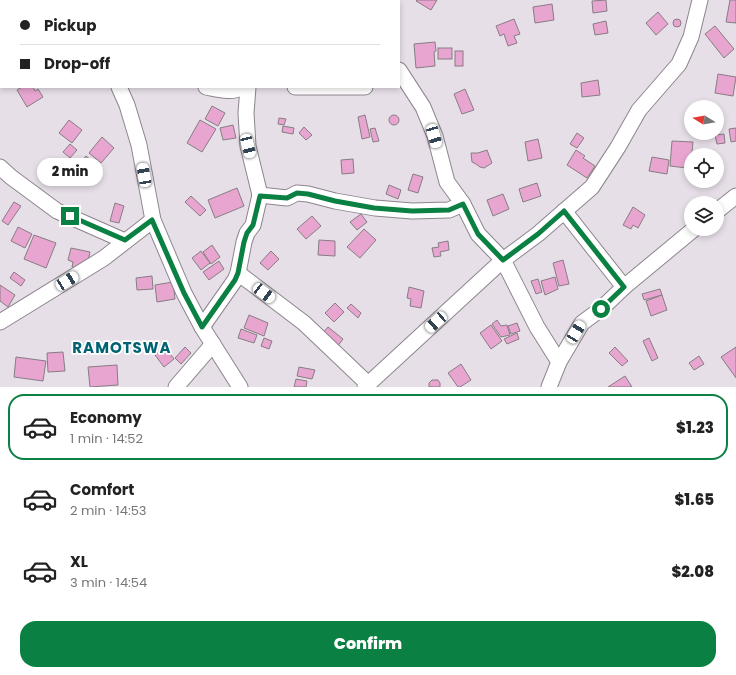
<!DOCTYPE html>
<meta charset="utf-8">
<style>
body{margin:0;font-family:Poppins,sans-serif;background:#f6f6f6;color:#222;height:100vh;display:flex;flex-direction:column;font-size:15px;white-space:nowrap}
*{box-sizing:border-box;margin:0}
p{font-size:13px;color:#767676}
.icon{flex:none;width:22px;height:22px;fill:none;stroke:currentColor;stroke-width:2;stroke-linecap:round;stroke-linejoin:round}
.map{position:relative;height:387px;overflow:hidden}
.details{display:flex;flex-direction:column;background:#fff;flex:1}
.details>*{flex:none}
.banner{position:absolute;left:0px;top:0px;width:400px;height:88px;box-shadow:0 2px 6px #0003;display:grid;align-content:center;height:88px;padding:0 20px;background:#fff}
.needle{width:26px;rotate:281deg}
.fabs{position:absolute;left:684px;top:100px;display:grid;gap:8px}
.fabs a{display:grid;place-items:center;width:40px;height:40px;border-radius:50%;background:#fff;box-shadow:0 2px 6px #0003;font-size:20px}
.end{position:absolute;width:18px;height:18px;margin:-9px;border:5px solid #0b8043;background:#fff;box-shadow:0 0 0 2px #fff}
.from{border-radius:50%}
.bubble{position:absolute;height:28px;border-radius:14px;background:#fff;box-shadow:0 2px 6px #0003;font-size:13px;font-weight:800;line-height:28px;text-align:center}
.car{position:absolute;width:12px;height:24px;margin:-12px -6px;border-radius:5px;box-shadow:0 0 3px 1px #0007;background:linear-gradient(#fff 24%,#345 0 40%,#fff 0 76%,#345 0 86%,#fff 0)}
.banner b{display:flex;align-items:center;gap:14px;height:38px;font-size:15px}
.banner b+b{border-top:1px solid #e0e0e0}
.banner i{width:10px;height:10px;background:#222}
ul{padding:7px 0 0;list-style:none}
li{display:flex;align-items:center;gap:12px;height:66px;margin:0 8px 6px;padding:0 12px;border:2px solid transparent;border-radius:16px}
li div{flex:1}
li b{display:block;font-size:15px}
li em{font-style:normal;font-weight:800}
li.selected{border-color:#0b8043}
li>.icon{width:36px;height:36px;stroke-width:1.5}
.button{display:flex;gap:8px;margin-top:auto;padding:8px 20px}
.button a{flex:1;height:46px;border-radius:16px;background:#0b8043;color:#fff;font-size:16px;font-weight:800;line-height:46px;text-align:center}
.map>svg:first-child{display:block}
</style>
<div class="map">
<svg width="736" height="387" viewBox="0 0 736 387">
<rect width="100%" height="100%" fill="#e7dfe8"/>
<g fill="#e7a5d0" stroke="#877d83">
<path d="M417 0H437L431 10 416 1Z"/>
<path d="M606 0 607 11 593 13 592 1Z"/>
<path d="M730 0H736V23L726 22Z"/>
<path d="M552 4 554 20 535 23 533 7Z"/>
<path d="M658 12 668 24 656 35 646 23Z"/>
<path d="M514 19 520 34 514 36 517 43 508 46 504 34 500 36 496 26Z"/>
<circle cx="677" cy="23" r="4"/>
<path d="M606 21 608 33 595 35 593 24Z"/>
<path d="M715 26 734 49 724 58 705 34Z"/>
<path d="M435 42 436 51 434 52 435 66 416 68 414 44Z"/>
<rect x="438" y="48" width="14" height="11"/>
<rect x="455" y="51" width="8" height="15"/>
<path d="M718 74 736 77 733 96 715 93Z"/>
<path d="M598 80 600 95 582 97 581 83Z"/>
<path d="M22 87H33L35 91 38 89 43 97 27 107 17 90Z"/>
<path d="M465 89 474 110 462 114 454 94Z"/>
<path d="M212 106 225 113 218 126 205 119Z"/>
<path d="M365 115 370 137 362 139 358 117Z"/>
<circle cx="394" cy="120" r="5"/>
<path d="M279 118 286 119 284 125 278 124Z"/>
<path d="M69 120 82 130 72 143 59 133Z"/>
<path d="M200 120 216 129 202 152 187 143Z"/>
<path d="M233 125 236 138 223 140 220 128Z"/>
<path d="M283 126 294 128 293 134 282 132Z"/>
<path d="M304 127 312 135 306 140 299 133Z"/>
<path d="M375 128 379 141 373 142 370 129Z"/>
<path d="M736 128V141L731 142 729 129Z"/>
<path d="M577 133 584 138 577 148 570 144Z"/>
<path d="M724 134 725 143 717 144 715 135Z"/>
<path d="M102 137 114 148 101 163 89 153Z"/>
<path d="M538 139 542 158 528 161 525 142Z"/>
<path d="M672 141 693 142 691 162 687 161V168L670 166Z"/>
<path d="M70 144 77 150 70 158 63 152Z"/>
<path d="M487 150 492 163 484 168 480 167 476 164 472 162 471 153H478Z"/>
<path d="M576 150 585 156 583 158 595 166 587 178 567 165Z"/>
<path d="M86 156 98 166 93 172 87 167 85 171 78 166Z"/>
<path d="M652 157 669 160 667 174 649 171Z"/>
<path d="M353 159 354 173 342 174 341 160Z"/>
<path d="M413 174 423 177 418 193 408 190Z"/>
<path d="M537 183 541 196 523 202 519 189Z"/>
<path d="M389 185 401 190 398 199 386 194Z"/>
<path d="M237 188 244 206 215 218 208 200Z"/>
<path d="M503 194 509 209 493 216 487 200Z"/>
<path d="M191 196 206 210 200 216 185 202Z"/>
<path d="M14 202 21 206 8 225 2 221Z"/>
<path d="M115 203 124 206 119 223 110 221Z"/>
<path d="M633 207 645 215 638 228 633 225 631 229 623 225Z"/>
<path d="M361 214 367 222 357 230 350 222Z"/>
<path d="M312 216 321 226 306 239 297 229Z"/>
<path d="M18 227 32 234 25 248 11 241Z"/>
<path d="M364 229 376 240 360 258 347 247Z"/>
<path d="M34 235 56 243 46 268 24 259Z"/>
<path d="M319 240 335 241V256L318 255Z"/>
<path d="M448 241 449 250 440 252 441 256 434 257 432 248 439 247 438 243Z"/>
<path d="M212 245 220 257 211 264 203 252Z"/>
<path d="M71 248 90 252 87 266 80 268 72 267 73 262 68 260Z"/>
<path d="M201 251 210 263 201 270 192 258Z"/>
<path d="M271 251 279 259 268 270 260 263Z"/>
<path d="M563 260 569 284 559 286 553 263Z"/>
<path d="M219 261 224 269 209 280 203 272Z"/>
<path d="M14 272 25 280 21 286 10 278Z"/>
<path d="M152 276 153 289 137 290 136 278Z"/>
<path d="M555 277 558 289 545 295 541 281Z"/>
<path d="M538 279 542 292 536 294 531 281Z"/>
<path d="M173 282 175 299 157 302 155 285Z"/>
<path d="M0 285 15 295 8 307 0 301Z"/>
<path d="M409 287 424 291 421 308 410 306 411 299 407 298Z"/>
<path d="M660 289 662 295 644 300 642 294Z"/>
<path d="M662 295 667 310 651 316 646 301Z"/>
<path d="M335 303 344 312 334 322 325 313Z"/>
<path d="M351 304 361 313 358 318 347 308Z"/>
<path d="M249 315 268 323 264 336 244 328Z"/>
<path d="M497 320 501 326 507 325 510 335 501 337 492 324Z"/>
<path d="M517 323 520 331 511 334 508 326Z"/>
<path d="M491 325 502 341 491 349 480 333Z"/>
<path d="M328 327 343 339 337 347 322 334Z"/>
<path d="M241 329 257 335 254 343 238 338Z"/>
<path d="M517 333 519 339 507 344 504 339Z"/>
<path d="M264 338 272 341 269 349 261 346Z"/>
<path d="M649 338 658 358 652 361 643 341Z"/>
<path d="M165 347 174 359 164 367 155 355Z"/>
<path d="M185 347 191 353 181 364 175 358Z"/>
<path d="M615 347 628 361 622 366 609 353Z"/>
<path d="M736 347V378L721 357Z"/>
<path d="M63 352 65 371 48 372 47 353Z"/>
<path d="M699 356 704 364 694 370 689 363Z"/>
<path d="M16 357 46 361 43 381 14 377Z"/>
<path d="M461 364 471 380 460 387H458L448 373Z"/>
<path d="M117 365 118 385 90 387 88 367Z"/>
<path d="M299 367 315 370 312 379 297 376Z"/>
<path d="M625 376 632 387H608Z"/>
<path d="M296 379 307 381 306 387H294Z"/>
<path d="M432 380H438L440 383V387H429V383Z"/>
</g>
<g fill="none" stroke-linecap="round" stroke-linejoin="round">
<g stroke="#8d858d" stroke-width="17">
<g id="minor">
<path d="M385 0 386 1"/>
<path d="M265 1 266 0"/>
<path d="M0 31H1"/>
<path d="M399 70 423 107 435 136 447 182 463 204 478 234 503 260 537 327 559 362"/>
<path d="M119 87 127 105 139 145 153 220 184 293 202 327 240 387"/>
<path d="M206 87C217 89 232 94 242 87"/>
<path d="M248 87 246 113 248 146 260 195"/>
<path d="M295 87H365"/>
<path d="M0 167 11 177 57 211 125 241"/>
<path d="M564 211 624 287"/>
<path d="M717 211 736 196"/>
<path d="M238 273 304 323 368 384"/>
<path d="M0 322 104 258 153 220"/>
<path d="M202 327 235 280 238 273 244 242 247 233 253 225 260 195 287 198 297 193 308 194 335 201 375 208 412 211 449 210 463 204"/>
<path d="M176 387 213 344"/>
<path d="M365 387 503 260 538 234 592 187 618 147 639 110 679 64 691 37 700 0"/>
<path d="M549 387 559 362 582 323 601 309 624 287 694 229"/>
</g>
</g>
<use href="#minor" stroke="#fff" stroke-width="15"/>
</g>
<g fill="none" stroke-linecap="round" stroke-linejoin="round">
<path stroke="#0b8043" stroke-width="5" d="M70 216 125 240 152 220 184 293 202 327 235 280 238 273 244 242 247 233 253 225 260 196 287 198 297 193 308 194 335 201 374 208 412 211 449 210 463 204 478 234 503 260 538 234 564 211 624 287 601 309"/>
</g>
<g text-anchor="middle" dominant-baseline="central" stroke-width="3.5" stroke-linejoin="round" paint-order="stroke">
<g font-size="15" font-weight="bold" letter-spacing="1" fill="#016372" stroke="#fff">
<text x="122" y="347">RAMOTSWA</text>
</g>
</g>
</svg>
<div class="fabs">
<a><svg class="needle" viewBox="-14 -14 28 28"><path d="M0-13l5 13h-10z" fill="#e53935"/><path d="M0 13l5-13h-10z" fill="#767676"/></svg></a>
<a><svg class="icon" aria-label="locate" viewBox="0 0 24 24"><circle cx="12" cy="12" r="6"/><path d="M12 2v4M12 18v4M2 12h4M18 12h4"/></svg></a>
<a><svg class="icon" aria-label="layers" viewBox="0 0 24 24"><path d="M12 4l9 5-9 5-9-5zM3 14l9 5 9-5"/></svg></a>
</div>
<i class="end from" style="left:601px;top:309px"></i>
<i class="end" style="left:70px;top:216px"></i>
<div class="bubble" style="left:37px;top:158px;width:66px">2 min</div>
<i class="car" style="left:434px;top:136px;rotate:164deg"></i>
<i class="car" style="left:248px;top:146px;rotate:166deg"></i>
<i class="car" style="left:144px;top:175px;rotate:350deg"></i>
<i class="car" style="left:67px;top:281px;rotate:58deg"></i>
<i class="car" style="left:264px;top:293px;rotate:127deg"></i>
<i class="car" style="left:436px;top:322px;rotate:228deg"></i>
<i class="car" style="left:576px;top:332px;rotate:31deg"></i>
<div class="banner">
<b><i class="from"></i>Pickup</b>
<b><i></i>Drop-off</b>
</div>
</div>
<section class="details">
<ul>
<li class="selected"><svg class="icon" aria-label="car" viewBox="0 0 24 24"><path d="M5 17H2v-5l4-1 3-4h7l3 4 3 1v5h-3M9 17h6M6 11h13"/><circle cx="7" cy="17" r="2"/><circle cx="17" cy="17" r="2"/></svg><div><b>Economy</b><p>1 min · 14:52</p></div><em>$1.23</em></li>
<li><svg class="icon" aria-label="car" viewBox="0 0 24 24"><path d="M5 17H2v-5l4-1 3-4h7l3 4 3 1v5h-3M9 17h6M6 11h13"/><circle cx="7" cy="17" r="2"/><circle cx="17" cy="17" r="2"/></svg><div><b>Comfort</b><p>2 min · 14:53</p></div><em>$1.65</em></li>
<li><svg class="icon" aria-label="car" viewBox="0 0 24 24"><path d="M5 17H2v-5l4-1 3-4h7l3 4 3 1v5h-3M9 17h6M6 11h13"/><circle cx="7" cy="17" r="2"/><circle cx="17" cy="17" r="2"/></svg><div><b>XL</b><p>3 min · 14:54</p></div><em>$2.08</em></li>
</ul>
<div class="button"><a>Confirm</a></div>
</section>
